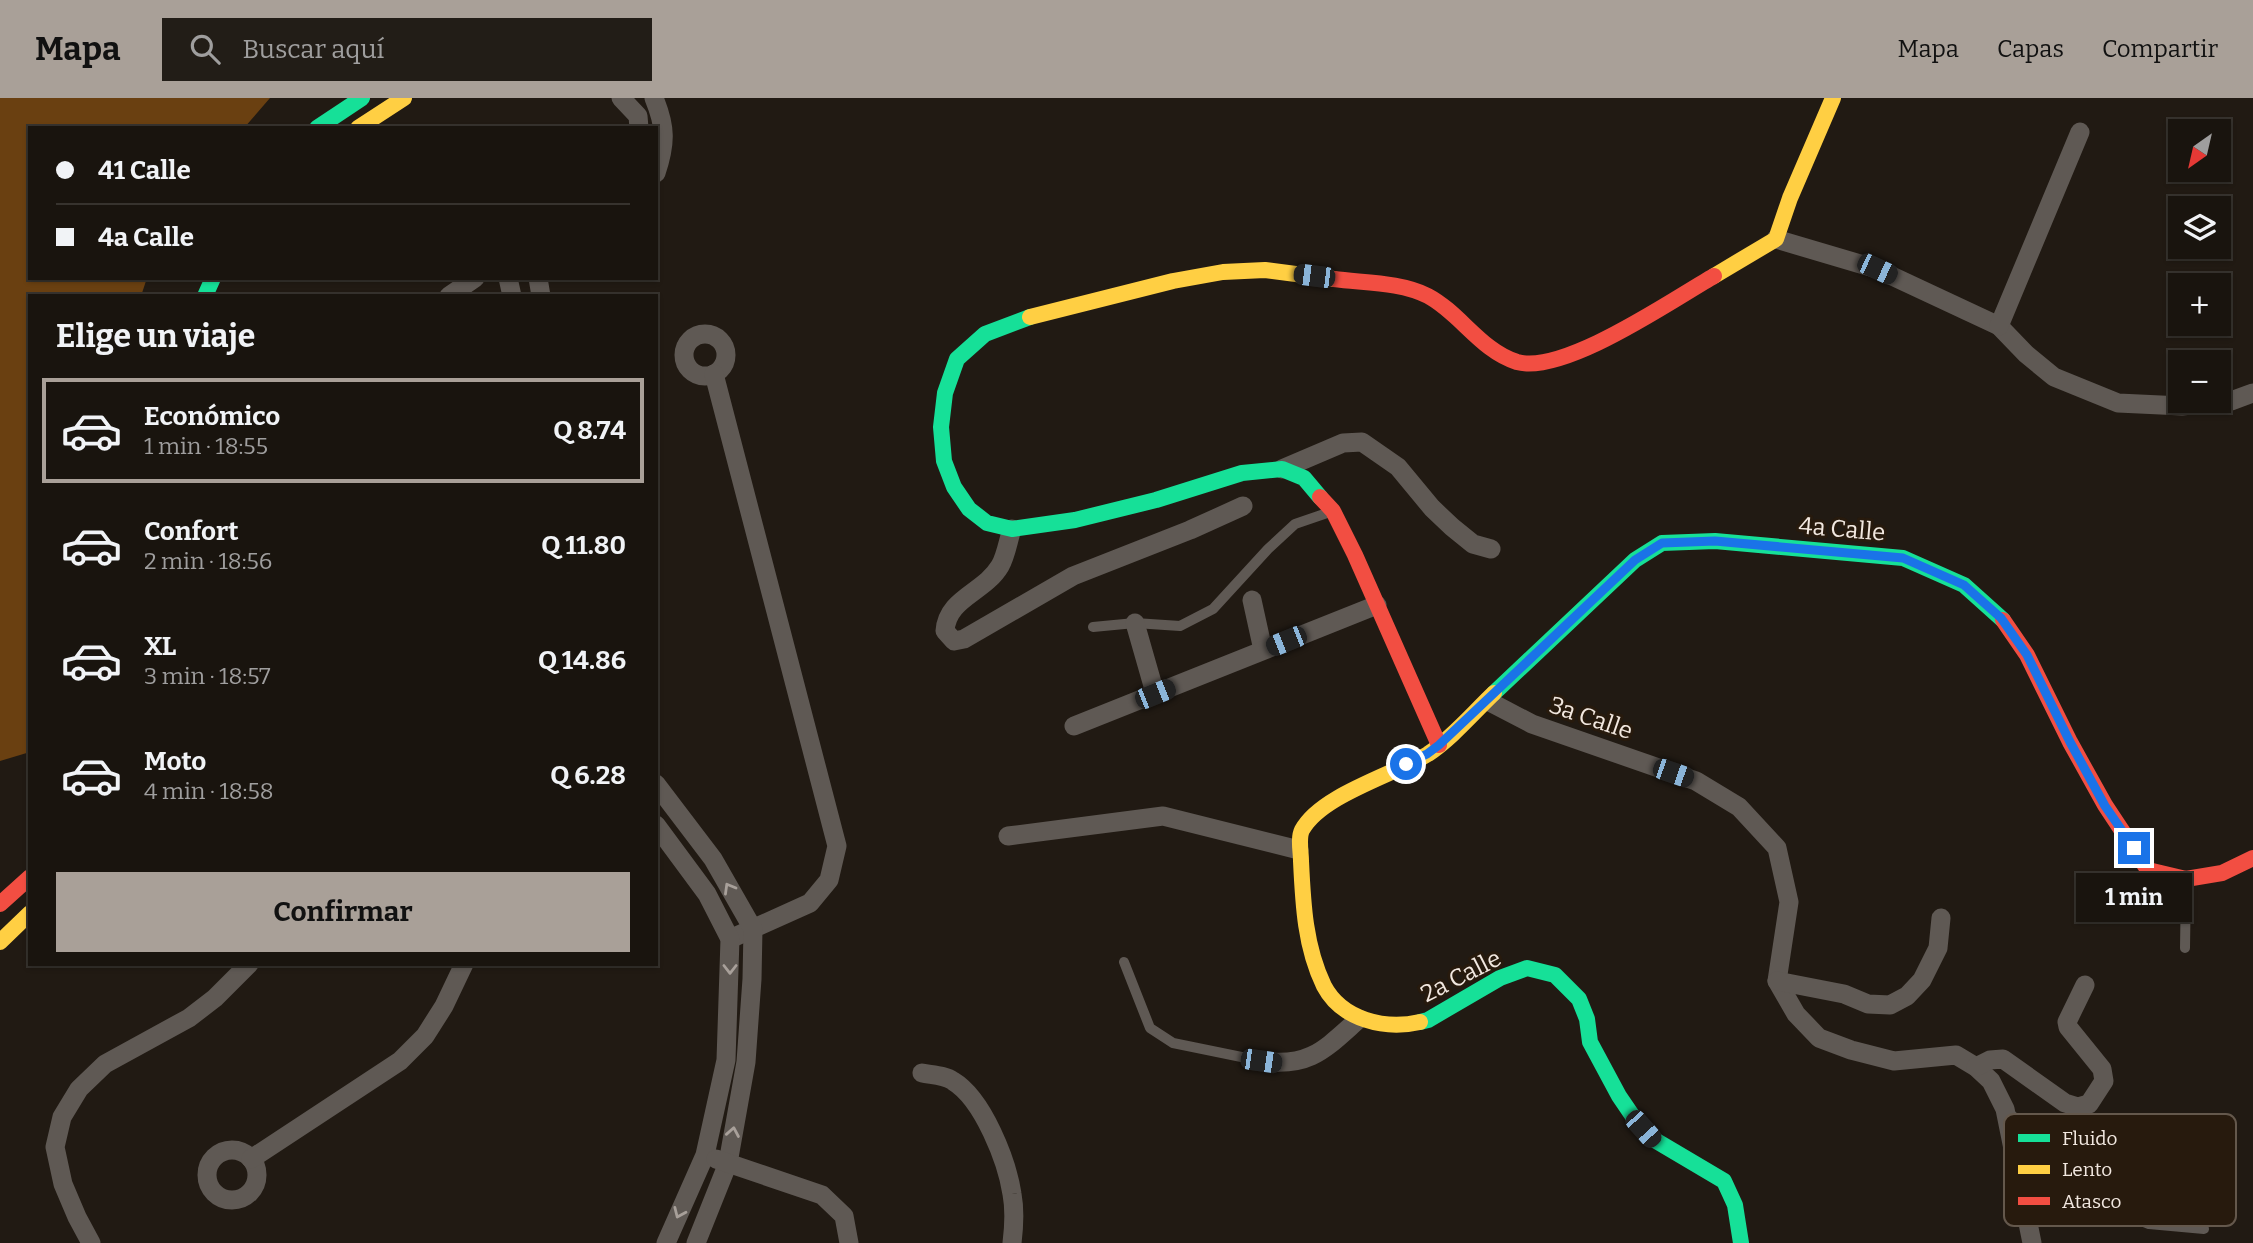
<!DOCTYPE html>
<html lang="es">
<meta charset="utf-8">
<style>
body{margin:0;font-family:Bitter,serif;background:#221d17;color:#f1f3f6;height:100vh;display:flex;flex-direction:column;font-size:26px;white-space:nowrap}
*{box-sizing:border-box;margin:0}
p{font-size:23px;color:#9f9e9e}
.icon{flex:none;width:38px;height:38px;fill:none;stroke:currentColor;stroke-width:2;stroke-linecap:round;stroke-linejoin:round}
.map{position:relative;flex:1;overflow:hidden}
.sheet{position:absolute;left:28px;top:196px;width:630px;height:672px;display:flex;flex-direction:column;background:#19140e;border-radius:0px;box-shadow:0 2px 5px #0004,0 0 0 2px #37332e}
.sheet>*{flex:none}
.guide{position:absolute;left:28px;top:28px;width:630px;height:154px;border-radius:0px;box-shadow:0 2px 5px #0004,0 0 0 2px #37332e;display:grid;align-content:center;height:154px;padding:0 28px;background:#19140e}
.needle{width:46px;rotate:214deg}
.fabs{position:absolute;left:2168px;top:21px;display:grid;gap:14px}
.fabs a{display:grid;place-items:center;width:63px;height:63px;border-radius:0px;background:#19140e;box-shadow:0 2px 5px #0004,0 0 0 2px #37332e;font-size:35px}
.end{position:absolute;width:32px;height:32px;margin:-16px;border:9px solid #1a73e8;background:#fff;box-shadow:0 0 0 4px #fff}
.from{border-radius:50%}
.bubble{position:absolute;height:49px;border-radius:0px;background:#19140e;box-shadow:0 2px 5px #0004,0 0 0 2px #37332e;font-size:23px;font-weight:700;line-height:49px;text-align:center}
.car{position:absolute;width:21px;height:42px;margin:-21px -10px;border-radius:9px;box-shadow:0 0 5px 2px #0007;background:linear-gradient(#222 24%,#8ab4d8 0 40%,#222 0 76%,#8ab4d8 0 86%,#222 0)}
.guide b{display:flex;align-items:center;gap:24px;height:66px;font-size:26px}
.guide b+b{border-top:2px solid #37332e}
.guide i{width:18px;height:18px;background:#f1f3f6}
ul{padding:0;list-style:none}
li{display:flex;align-items:center;gap:21px;height:105px;margin:0 14px 10px;padding:0 14px;border:4px solid transparent;border-radius:0px}
li div{flex:1}
li b{display:block;font-size:26px}
li em{font-style:normal;font-weight:700}
li.current{border-color:#a9a098}
li>.icon{width:63px;height:63px;stroke-width:1.5}
h2{padding:0 28px;font-size:32px;line-height:84px}
.primary-button{display:flex;gap:14px;margin-top:auto;padding:14px 28px}
.primary-button a{flex:1;height:80px;border-radius:0px;background:#a9a098;color:#111;font-size:28px;font-weight:700;line-height:80px;text-align:center}
header{display:flex;align-items:center;gap:42px;box-sizing:border-box;height:98px;padding:0 35px;background:#a9a098;color:#111}
header strong{font-size:33px}
nav{display:flex;gap:38px;margin-inline-start:auto;font-size:24px}
.search{width:490px;height:63px;background:#221d17;display:flex;align-items:center;gap:18px;box-sizing:border-box;padding:0 24px;border-radius:0px;color:#9f9e9e;font-size:26px}
.map>svg:first-child{display:block}
</style>
<header>
<strong>Mapa</strong>
<div class="search"><svg class="icon" aria-label="search" viewBox="0 0 24 24"><circle cx="10" cy="10" r="6"/><path d="M15 15l6 6"/></svg>Buscar aquí</div>
<nav><a>Mapa</a><a>Capas</a><a>Compartir</a></nav>
</header>
<div class="map">
<svg width="2253" height="1145" viewBox="0 0 2253 1145">
<rect width="100%" height="100%" fill="#211a13"/>
<path fill="#6a4011" d="M0 0H270L244 30H30V180H147L141 198H30V654L0 663Z"/>
<g fill="none" stroke-linecap="round" stroke-linejoin="round">
<g stroke="#5f5954" stroke-width="10">
<path d="M1093 529 1135 525 1180 528 1213 511 1268 451 1295 426 1330 414"/>
<path d="M2185 850 2186 782"/>
<path d="M1124 864 1150 930 1173 945 1261 963"/>
<path d="M2008 1014 2129 1118 2149 1126 2204 1131"/>
</g>
<g stroke="#5f5954" stroke-width="19">
<path d="M621 0 638 18 639 30"/>
<path d="M654 0C666 29 666 45 656 75"/>
<path d="M1776 141 1877 171 1999 228 2026 256 2054 279 2118 305 2182 308 2231 303 2253 295"/>
<path d="M508 180 512 198"/>
<path d="M538 180 541 198"/>
<path d="M449 198 475 180"/>
<path d="M1999 228 2080 34"/>
<circle cx="705" cy="257" r="21"/>
<path d="M714 276 837 748 829 782 810 805 730 841"/>
<path d="M1282 371 1343 345 1362 344 1398 369 1432 410 1452 429 1473 446 1491 451"/>
<path d="M1012 431C1008 443 1006 458 1000 468 984 495 947 500 945 533L954 543 964 541 1073 478 1190 432 1243 408"/>
<path d="M1252 502 1263 552"/>
<path d="M1135 525 1155 595"/>
<path d="M1488 603 1532 626 1696 683 1739 709 1777 750 1789 804 1777 883 1796 916 1819 940 1851 952 1894 963 1956 957 1976 969 1991 983 2005 1011 2032 1145"/>
<path d="M1074 628 1377 507"/>
<path d="M656 686 713 761 753 831 752 881 746 964 728 1065 696 1145"/>
<path d="M656 727 707 796 730 841 726 962 705 1057 666 1145"/>
<path d="M1008 738 1163 718 1299 752"/>
<path d="M1777 883 1844 896 1868 906 1890 907 1907 898 1922 882 1938 850 1941 820"/>
<path d="M1261 963C1310 970 1325 951 1359 921"/>
<path d="M1976 969 1990 962 2003 961 2065 1005 2078 1009 2089 1006 2104 983 2102 971 2068 929 2067 924 2085 887"/>
<path d="M922 975C932 977 945 977 953 983 983 1001 1007 1063 1012 1096 1015 1112 1014 1129 1012 1145"/>
<circle cx="232" cy="1077" r="25"/>
<path d="M251 1061 400 963 425 938 444 908 464 866"/>
<path d="M716 1061 822 1097 844 1118 849 1145"/>
<path d="M91 1145 77 1119 63 1086 55 1049 62 1019 79 991 105 966 189 920 215 900 249 866"/>
</g>
<g stroke="#16e098" stroke-width="16">
<path d="M317 30 362 0"/>
<path d="M205 198 213 180"/>
<path d="M1030 219 985 236 957 261 945 295 941 329 944 363 954 389 969 411 987 425 1012 431 1075 422 1156 402 1242 375 1282 371 1304 380 1320 399"/>
<path d="M1494 595 1635 462 1662 445 1715 443 1903 460 1964 487 2003 522"/>
<path d="M1420 924 1428 922 1500 880 1527 870 1555 877 1579 901 1587 921 1590 944 1619 998 1634 1020 1653 1041 1724 1083 1735 1107 1741 1145"/>
</g>
<g stroke="#ffcf43" stroke-width="16">
<path d="M358 30 404 0"/>
<path d="M1714 178 1776 141 1790 100 1833 0"/>
<path d="M1030 219 1173 183 1223 174 1265 172 1334 181"/>
<path d="M0 844 30 815"/>
<path d="M1420 924C1385 932 1342 922 1324 888 1305 849 1303 806 1301 763 1301 754 1298 740 1302 732 1321 697 1393 677 1428 656 1452 640 1473 615 1494 595"/>
</g>
<g stroke="#f24e42" stroke-width="16">
<path d="M1334 181C1364 185 1401 184 1428 198 1460 215 1481 253 1517 264 1564 277 1672 202 1714 178"/>
<path d="M1320 399 1333 413 1355 457 1439 647"/>
<path d="M2003 522 2027 557 2070 644 2105 707 2148 772 2186 781 2222 775 2253 760"/>
<path d="M0 806 30 779"/>
</g>
</g>
<defs><path id="oneway-chevron" d="M-2-3.5L2.5 0L-2 3.5" fill="none" stroke-width="1.6" stroke-linecap="round" stroke-linejoin="round" transform="scale(1.75)"/></defs>
<g stroke="#a8a09a">
<use href="#oneway-chevron" transform="translate(729 790) rotate(-120)"/>
<use href="#oneway-chevron" transform="translate(730 871) rotate(90)"/>
<use href="#oneway-chevron" transform="translate(733 1034) rotate(-80)"/>
<use href="#oneway-chevron" transform="translate(679 1115) rotate(114)"/>
</g>
<g fill="none" stroke-linecap="round" stroke-linejoin="round">
<path stroke="#1a73e8" stroke-width="9" d="M1406 666 1427 656 1439 647 1635 462 1662 445 1715 443 1903 460 1964 487 2001 520 2027 557 2070 644 2105 708 2134 750"/>
</g>
<g text-anchor="middle" dominant-baseline="central" stroke-width="6" stroke-linejoin="round" paint-order="stroke">
<g font-size="24" fill="#f2e8e0" stroke="#271a0d">
<text transform="translate(1842 431) rotate(5)">4a Calle</text>
<text transform="translate(1591 620) rotate(19)">3a Calle</text>
<text transform="translate(1461 878) rotate(-27)">2a Calle</text>
</g>
</g>
<rect x="2004" y="1016" width="232" height="112" rx="10" fill="#271a0d" stroke="#64584c" stroke-width="2"/>
<rect x="2018" y="1036" width="32" height="8" fill="#16e098"/>
<rect x="2018" y="1067" width="32" height="9" fill="#ffcf43"/>
<rect x="2018" y="1099" width="32" height="8" fill="#f24e42"/>
<g font-size="19" fill="#f2e8e0">
<text x="2062" y="1047">Fluido</text>
<text x="2062" y="1078">Lento</text>
<text x="2062" y="1110">Atasco</text>
</g>
</svg>
<div class="fabs">
<a><svg class="needle" viewBox="-14 -14 28 28"><path d="M0-13l5 13h-10z" fill="#e53935"/><path d="M0 13l5-13h-10z" fill="#9f9e9e"/></svg></a>
<a><svg class="icon" aria-label="layers" viewBox="0 0 24 24"><path d="M12 4l9 5-9 5-9-5zM3 14l9 5 9-5"/></svg></a>
<a>+</a>
<a>−</a>
</div>
<i class="end from" style="left:1406px;top:666px"></i>
<i class="end" style="left:2134px;top:750px"></i>
<div class="bubble" style="left:2076px;top:775px;width:116px">1 min</div>
<i class="car" style="left:1877px;top:171px;rotate:115deg"></i>
<i class="car" style="left:1314px;top:178px;rotate:277deg"></i>
<i class="car" style="left:1286px;top:543px;rotate:248deg"></i>
<i class="car" style="left:1155px;top:596px;rotate:68deg"></i>
<i class="car" style="left:1673px;top:675px;rotate:109deg"></i>
<i class="car" style="left:1261px;top:963px;rotate:98deg"></i>
<i class="car" style="left:1643px;top:1031px;rotate:138deg"></i>
<div class="guide">
<b><i class="from"></i>41 Calle</b>
<b><i></i>4a Calle</b>
</div>
<section class="sheet">
<h2>Elige un viaje</h2>
<ul>
<li class="current"><svg class="icon" aria-label="car" viewBox="0 0 24 24"><path d="M5 17H2v-5l4-1 3-4h7l3 4 3 1v5h-3M9 17h6M6 11h13"/><circle cx="7" cy="17" r="2"/><circle cx="17" cy="17" r="2"/></svg><div><b>Económico</b><p>1 min · 18:55</p></div><em>Q 8.74</em></li>
<li><svg class="icon" aria-label="car" viewBox="0 0 24 24"><path d="M5 17H2v-5l4-1 3-4h7l3 4 3 1v5h-3M9 17h6M6 11h13"/><circle cx="7" cy="17" r="2"/><circle cx="17" cy="17" r="2"/></svg><div><b>Confort</b><p>2 min · 18:56</p></div><em>Q 11.80</em></li>
<li><svg class="icon" aria-label="car" viewBox="0 0 24 24"><path d="M5 17H2v-5l4-1 3-4h7l3 4 3 1v5h-3M9 17h6M6 11h13"/><circle cx="7" cy="17" r="2"/><circle cx="17" cy="17" r="2"/></svg><div><b>XL</b><p>3 min · 18:57</p></div><em>Q 14.86</em></li>
<li><svg class="icon" aria-label="car" viewBox="0 0 24 24"><path d="M5 17H2v-5l4-1 3-4h7l3 4 3 1v5h-3M9 17h6M6 11h13"/><circle cx="7" cy="17" r="2"/><circle cx="17" cy="17" r="2"/></svg><div><b>Moto</b><p>4 min · 18:58</p></div><em>Q 6.28</em></li>
</ul>
<div class="primary-button"><a>Confirmar</a></div>
</section>
</div>
